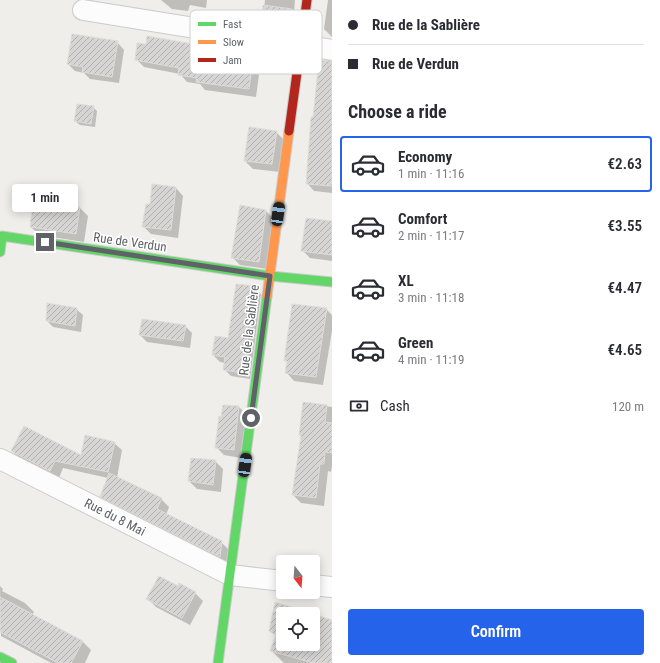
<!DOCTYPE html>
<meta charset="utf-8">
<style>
body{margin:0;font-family:"Roboto Condensed",sans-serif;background:#f7f7f7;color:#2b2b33;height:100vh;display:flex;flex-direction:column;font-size:15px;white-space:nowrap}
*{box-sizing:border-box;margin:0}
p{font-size:13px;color:#7c7c81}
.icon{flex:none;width:22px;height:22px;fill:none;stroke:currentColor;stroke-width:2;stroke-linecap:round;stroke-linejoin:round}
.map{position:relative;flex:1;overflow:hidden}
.panel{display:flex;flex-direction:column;background:#fff;width:328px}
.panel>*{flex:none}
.guide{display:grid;align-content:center;height:88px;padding:0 16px;background:#fff}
.needle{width:26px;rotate:163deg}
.fabs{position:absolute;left:276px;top:555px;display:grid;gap:8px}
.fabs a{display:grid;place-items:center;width:44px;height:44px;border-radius:4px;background:#fff;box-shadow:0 2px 10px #0003;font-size:20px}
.end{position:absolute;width:18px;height:18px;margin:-9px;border:5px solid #5f6368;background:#fff;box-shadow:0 0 0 2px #fff}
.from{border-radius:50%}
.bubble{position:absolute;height:28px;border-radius:4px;background:#fff;box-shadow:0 2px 10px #0003;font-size:13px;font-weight:600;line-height:28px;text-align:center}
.car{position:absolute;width:12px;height:24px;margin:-12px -6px;border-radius:5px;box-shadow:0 0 3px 1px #0007;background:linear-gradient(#222 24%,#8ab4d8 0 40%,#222 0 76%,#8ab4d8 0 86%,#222 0)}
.guide b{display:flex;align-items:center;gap:14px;height:38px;font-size:15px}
.guide b+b{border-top:1px solid #e1e1e2}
.guide i{width:10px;height:10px;background:#2b2b33}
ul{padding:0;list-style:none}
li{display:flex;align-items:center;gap:12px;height:56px;margin:0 8px 6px;padding:0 8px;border:2px solid transparent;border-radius:4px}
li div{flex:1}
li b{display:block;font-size:15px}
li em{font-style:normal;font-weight:600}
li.current{border-color:#2563eb}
li>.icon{width:36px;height:36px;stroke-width:1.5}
h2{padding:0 16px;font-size:18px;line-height:48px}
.pay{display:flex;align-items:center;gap:10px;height:44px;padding:0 16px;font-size:15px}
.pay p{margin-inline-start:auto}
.action{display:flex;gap:8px;margin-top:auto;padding:8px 16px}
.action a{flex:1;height:46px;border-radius:4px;background:#2563eb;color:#fff;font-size:16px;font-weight:600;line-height:46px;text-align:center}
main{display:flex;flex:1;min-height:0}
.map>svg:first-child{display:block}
</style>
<main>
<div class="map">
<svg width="332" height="663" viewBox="0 0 332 663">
<defs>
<pattern id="building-hatch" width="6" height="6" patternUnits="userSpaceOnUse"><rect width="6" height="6" fill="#d6d5d3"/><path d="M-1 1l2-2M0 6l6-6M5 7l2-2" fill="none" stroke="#b1b0af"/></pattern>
</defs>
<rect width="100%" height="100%" fill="#efeeea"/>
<g fill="#0003">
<path d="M161 0H207L206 8 190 5 188 11 172 9Z"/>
<path d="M265 0H295L294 12 300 18 297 39 270 35 262 27Z"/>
<path d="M328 0H332V37L324 29Z"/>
<path d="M117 42 124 50 119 83 90 79 84 73 75 71 68 64Z"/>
<path d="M203 47 211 55 210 59 230 62 232 65 251 67 259 75 256 97 205 90 200 84 187 82 180 74 144 67 136 59Z"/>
<path d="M332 71V193L314 191 307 183 314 118Z"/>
<path d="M93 107 97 111 95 127 80 125 75 121Z"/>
<path d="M276 132 284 140 280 172 253 169 245 161Z"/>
<path d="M176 188 183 196 178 238 151 234 143 226 151 206Z"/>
<path d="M34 202 80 208 88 216 84 242 39 235 31 227Z"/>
<path d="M266 211 274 219 267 269 240 265 232 257Z"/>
<path d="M332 222V261L310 258 302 250Z"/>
<path d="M254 287 261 294 250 379 231 376 224 369 225 363 220 362 213 355 228 339Z"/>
<path d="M76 309 83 315 81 332 53 327 47 321Z"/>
<path d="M326 309 332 315V331L323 385 294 381 287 373 288 363 286 360Z"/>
<path d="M185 326 192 333 190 348 147 342 140 335Z"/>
<path d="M304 403 332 407V466L331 472 328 471 324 506 301 503 293 495 302 436Z"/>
<path d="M224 406 239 407 247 415 241 458 224 455 216 447Z"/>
<path d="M114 443 122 450 117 478 161 499 169 507 166 515 221 542 229 550 227 564 109 504 102 496 108 478 63 468 59 478 20 459 12 451 82 456Z"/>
<path d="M215 461 223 469 221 492 197 489 189 481Z"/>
<path d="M0 586 3 589 2 591 25 603 34 612 32 615 82 641 91 650 85 663H51L1 636Z"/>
<path d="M178 587 195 593 203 601 190 625 156 607 148 599Z"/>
<path d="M276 604 310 614H283V644H313V615L332 621V663H284L272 651 276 636 270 631Z"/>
</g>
<g fill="url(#building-hatch)" stroke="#deddd9" fill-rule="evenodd">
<path d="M263 5 292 9 289 32 261 27Z"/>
<path d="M72 34 118 41 112 77 82 72 83 67 67 64Z"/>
<path d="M147 36 204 46 202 57 230 61V63L252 67 249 89 196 82 197 78 178 75 179 68 135 60 137 43 146 44Z"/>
<path d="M319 60 332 61V186L306 184 311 117H313Z"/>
<path d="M77 104 94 106 91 124 74 121Z"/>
<path d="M249 127 277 131 272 164 244 161Z"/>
<path d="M152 184 176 187 171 230 142 227 146 204H150Z"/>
<path d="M33 201 80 207 76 234 30 227Z"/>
<path d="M240 205 266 210 259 262 231 258Z"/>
<path d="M306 218 332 221V255L301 251Z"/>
<path d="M236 284 255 286 243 373 223 370 225 357 212 355 215 336 228 338Z"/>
<path d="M47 303 77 308 75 326 46 321Z"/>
<path d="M292 304 327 308 316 377 285 373 287 361H284Z"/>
<path d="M142 319 186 325 183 341 139 335Z"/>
<path d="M303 402 327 405 325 422 332 423V453L325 452 324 464H320L316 498 292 495 301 436 299 435Z"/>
<path d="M223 405 239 406 234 450 215 448 219 416 221 417Z"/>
<path d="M24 426 81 455 85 435 115 442 108 472 55 461 50 471 11 451Z"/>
<path d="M191 458 216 460 213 485 188 481Z"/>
<path d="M109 473 162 498 157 509 222 541 220 557 100 497Z"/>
<path d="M159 576 178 586 179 583 196 592 182 618 146 599Z"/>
<path d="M0 597 83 641 71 663H58L0 632Z"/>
<path d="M275 602 332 620V663H313L270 651 276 635 269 631ZM283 614H313V644H283Z"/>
</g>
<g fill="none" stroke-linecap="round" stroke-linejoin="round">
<g stroke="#cbcccc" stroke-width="22">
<g id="street">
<path d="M83 10 332 50"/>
<path d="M0 459 230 575 283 581"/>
<path d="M313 585 332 587"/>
</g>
</g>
<g stroke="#cacacb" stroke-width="11">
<g id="fast">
<path d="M0 252 2 236 270 276 332 282"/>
<path d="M0 657 12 663"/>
<path d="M218 663 267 296"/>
</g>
</g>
<g stroke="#cacacb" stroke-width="11">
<path id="slow" d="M267 296 289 131"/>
</g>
<g stroke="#cacacb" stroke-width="11">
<path id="jam" d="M289 131 307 0"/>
</g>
<use href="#street" stroke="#fdfcfc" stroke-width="20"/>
<use href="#fast" stroke="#63d668" stroke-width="9"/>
<use href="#slow" stroke="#ff974d" stroke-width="9"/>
<use href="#jam" stroke="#b3261e" stroke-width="9"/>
</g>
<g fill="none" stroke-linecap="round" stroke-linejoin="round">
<path stroke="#5f6368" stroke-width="5" d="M45 242 270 276 251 418"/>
</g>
<g text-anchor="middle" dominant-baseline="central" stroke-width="3" stroke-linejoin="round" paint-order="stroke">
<g font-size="13" fill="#5f6368" stroke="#fff">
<text transform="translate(130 242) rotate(8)">Rue de Verdun</text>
<text transform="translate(249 330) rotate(-83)">Rue de la Sablière</text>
<text transform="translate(115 517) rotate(27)">Rue du 8 Mai</text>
</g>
</g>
<rect x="190" y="10" width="132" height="64" rx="6" fill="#fff" stroke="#cfd0d2" stroke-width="1"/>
<rect x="198" y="22" width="18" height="4" fill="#63d668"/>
<rect x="198" y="40" width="18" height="4" fill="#ff974d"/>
<rect x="198" y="58" width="18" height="4" fill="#b3261e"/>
<g font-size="11" fill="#5f6368">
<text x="223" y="28">Fast</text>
<text x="223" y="46">Slow</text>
<text x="223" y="64">Jam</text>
</g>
</svg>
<div class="fabs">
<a><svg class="needle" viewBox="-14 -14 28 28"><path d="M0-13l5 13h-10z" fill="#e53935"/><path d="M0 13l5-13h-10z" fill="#7c7c81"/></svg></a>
<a><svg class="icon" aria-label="locate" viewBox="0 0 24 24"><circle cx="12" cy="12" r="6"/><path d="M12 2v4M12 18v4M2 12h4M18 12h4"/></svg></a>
</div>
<i class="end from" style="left:251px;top:418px"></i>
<i class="end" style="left:45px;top:242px"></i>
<div class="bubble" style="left:12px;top:184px;width:66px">1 min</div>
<i class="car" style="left:278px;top:214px;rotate:8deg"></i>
<i class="car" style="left:245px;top:465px;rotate:8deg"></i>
</div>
<section class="panel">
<div class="guide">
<b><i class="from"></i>Rue de la Sablière</b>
<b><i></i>Rue de Verdun</b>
</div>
<h2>Choose a ride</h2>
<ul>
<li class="current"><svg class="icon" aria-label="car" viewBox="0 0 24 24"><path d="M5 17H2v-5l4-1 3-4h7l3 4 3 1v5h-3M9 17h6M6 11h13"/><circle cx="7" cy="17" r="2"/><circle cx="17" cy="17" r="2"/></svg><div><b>Economy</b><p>1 min · 11:16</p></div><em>€2.63</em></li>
<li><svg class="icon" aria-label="car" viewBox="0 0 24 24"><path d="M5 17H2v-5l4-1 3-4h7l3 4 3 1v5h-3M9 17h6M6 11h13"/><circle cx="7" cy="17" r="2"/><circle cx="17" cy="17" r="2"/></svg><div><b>Comfort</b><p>2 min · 11:17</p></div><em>€3.55</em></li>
<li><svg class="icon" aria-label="car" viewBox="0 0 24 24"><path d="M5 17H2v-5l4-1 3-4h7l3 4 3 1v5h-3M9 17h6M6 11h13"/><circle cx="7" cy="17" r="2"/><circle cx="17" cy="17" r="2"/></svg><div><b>XL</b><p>3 min · 11:18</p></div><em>€4.47</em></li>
<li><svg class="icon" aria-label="car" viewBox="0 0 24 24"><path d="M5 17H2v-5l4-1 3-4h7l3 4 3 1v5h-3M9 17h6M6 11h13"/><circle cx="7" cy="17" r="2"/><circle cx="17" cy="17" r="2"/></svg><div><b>Green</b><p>4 min · 11:19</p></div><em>€4.65</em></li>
</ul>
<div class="pay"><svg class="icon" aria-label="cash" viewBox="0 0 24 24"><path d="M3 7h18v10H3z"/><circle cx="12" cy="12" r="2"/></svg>Cash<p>120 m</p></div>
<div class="action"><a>Confirm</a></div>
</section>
</main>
